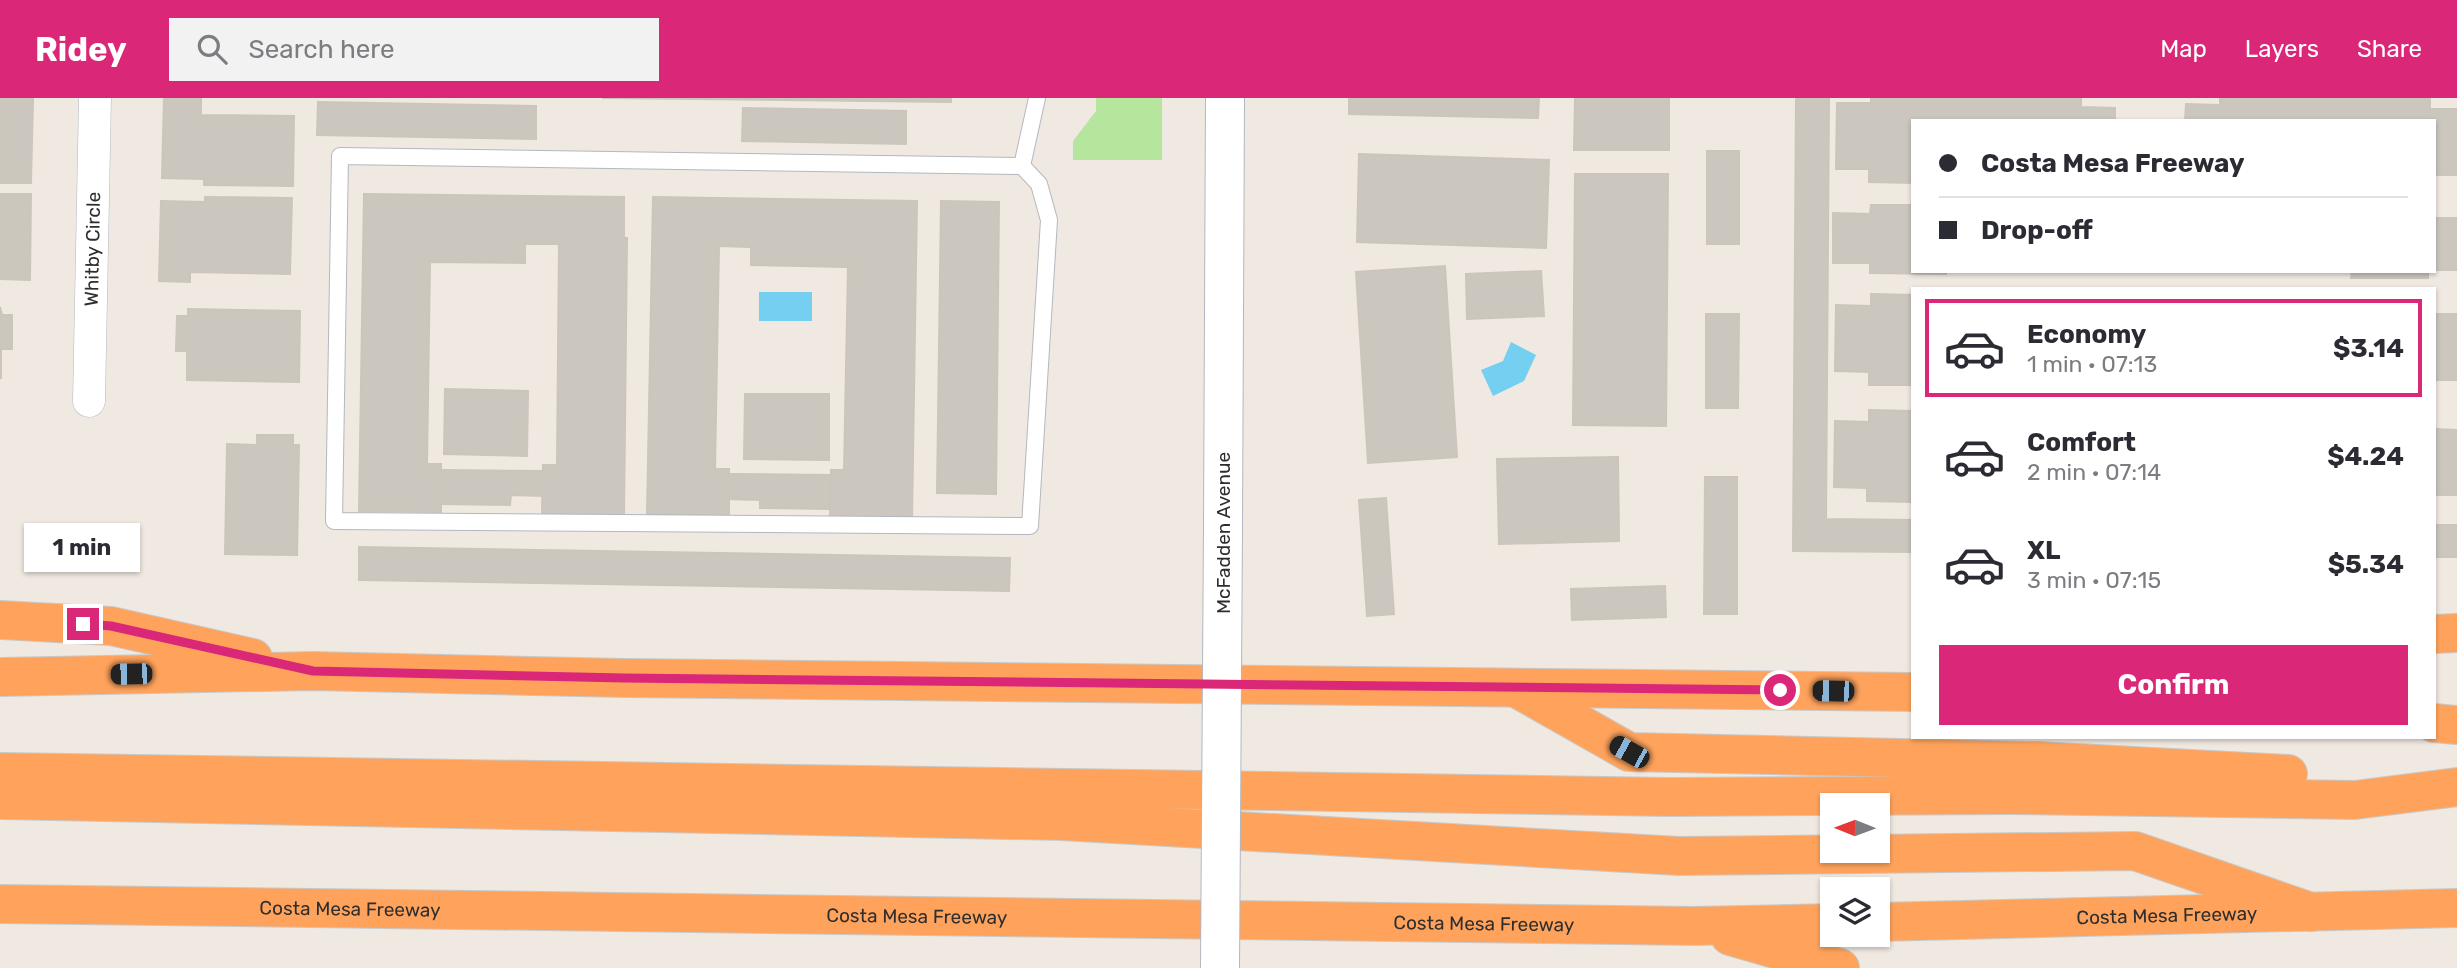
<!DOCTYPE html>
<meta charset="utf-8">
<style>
body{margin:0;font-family:Rubik,sans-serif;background:#f2f2f3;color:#2b2b33;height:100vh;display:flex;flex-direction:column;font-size:26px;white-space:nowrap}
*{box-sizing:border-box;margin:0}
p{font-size:23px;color:#7c7c81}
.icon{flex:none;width:38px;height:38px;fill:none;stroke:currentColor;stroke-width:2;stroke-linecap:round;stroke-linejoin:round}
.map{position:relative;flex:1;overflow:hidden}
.drawer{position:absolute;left:1911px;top:189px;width:525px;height:452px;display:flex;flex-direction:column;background:#fff;border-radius:0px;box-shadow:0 2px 5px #0004}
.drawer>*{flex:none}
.guide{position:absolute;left:1911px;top:21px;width:525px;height:154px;border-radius:0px;box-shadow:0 2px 5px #0004;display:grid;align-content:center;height:154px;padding:0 28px;background:#fff}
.needle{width:46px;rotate:271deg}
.fabs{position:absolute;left:1820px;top:695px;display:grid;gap:14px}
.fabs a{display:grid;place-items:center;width:70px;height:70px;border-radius:0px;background:#fff;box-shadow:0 2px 5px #0004;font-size:35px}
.end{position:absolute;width:32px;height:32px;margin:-16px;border:9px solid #db2777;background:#fff;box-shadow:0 0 0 4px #fff}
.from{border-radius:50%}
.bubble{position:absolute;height:49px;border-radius:0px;background:#fff;box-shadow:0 2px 5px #0004;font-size:23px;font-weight:700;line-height:49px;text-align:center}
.car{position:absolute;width:21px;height:42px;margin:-21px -10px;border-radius:9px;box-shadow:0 0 5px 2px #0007;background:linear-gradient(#222 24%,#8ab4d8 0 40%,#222 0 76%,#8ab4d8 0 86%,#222 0)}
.guide b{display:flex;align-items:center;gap:24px;height:66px;font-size:26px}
.guide b+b{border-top:2px solid #e1e1e2}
.guide i{width:18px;height:18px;background:#2b2b33}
ul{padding:12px 0 0;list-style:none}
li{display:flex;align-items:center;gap:21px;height:98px;margin:0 14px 10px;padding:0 14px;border:4px solid transparent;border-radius:0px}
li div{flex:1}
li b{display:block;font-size:26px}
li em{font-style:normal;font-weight:700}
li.active{border-color:#db2777}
li>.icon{width:63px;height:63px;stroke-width:1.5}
.action{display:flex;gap:14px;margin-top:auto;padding:14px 28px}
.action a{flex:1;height:80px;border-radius:0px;background:#db2777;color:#fff;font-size:28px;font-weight:700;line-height:80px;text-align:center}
header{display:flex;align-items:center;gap:42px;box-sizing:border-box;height:98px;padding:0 35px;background:#db2777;color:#fff}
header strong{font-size:33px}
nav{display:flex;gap:38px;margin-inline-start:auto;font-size:24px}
.search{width:490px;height:63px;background:#f2f2f3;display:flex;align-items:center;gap:18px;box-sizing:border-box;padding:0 24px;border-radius:0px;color:#7c7c81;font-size:26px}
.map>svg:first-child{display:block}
</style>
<header>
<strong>Ridey</strong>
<div class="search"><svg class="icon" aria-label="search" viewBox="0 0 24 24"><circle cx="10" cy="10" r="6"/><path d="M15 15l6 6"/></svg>Search here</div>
<nav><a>Map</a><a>Layers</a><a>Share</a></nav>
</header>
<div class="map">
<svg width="2457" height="870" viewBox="0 0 2457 870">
<rect width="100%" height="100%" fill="#efe9e1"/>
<path fill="#b6e59e" d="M1096 0H1162V62H1073V43L1096 13Z"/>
<g fill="#75cff0">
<rect x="759" y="194" width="53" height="29"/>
<path d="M1511 244 1536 257 1524 283 1493 298 1481 272 1503 263Z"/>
</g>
<g fill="#cbc7bf" stroke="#cbc5ba" stroke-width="2">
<path d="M0 0H33L31 85H0Z"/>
<path d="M164 0H201V17L294 18 293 88 204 87V81L162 80Z"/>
<path d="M602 0H951V4Z"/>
<path d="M1349 0H1539L1538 20 1349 16Z"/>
<path d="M1575 0H1669V52H1574Z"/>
<path d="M1796 0H1829L1826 421 1913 422V454L1793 453Z"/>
<path d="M1871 0H2081V9L2115 10V23H1913V85L1869 84V71H1836L1837 5H1871Z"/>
<path d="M2220 0H2430V11H2457V77H2434V23H2185L2186 6 2220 7Z"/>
<path d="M318 4 536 8V41L317 37Z"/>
<path d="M743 10 906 13V46L742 43Z"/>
<rect x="1707" y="53" width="32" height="93"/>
<path d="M1359 56 1549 62 1546 150 1357 144Z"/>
<path d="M1575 76H1668L1666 328 1573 327Z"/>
<path d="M0 96H31L30 182 0 181Z"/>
<path d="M364 96 624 99V140H627L624 417 542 416 543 367H557L559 146H525V165L430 164 427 366H441V414L359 413Z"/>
<path d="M205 99 292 100 290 176 190 174V184L159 183 161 103 205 104Z"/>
<path d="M653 99 917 103 912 421 830 419 831 372H844L848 169 751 167V149L719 148 715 371H729V418L647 416Z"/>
<path d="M941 103 999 104 996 396 937 395Z"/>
<path d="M1871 107H1913V173L1947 176 1870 175V165H1833V115L1870 116Z"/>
<rect x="2434" y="120" width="23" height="52"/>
<path d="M1445 168 1457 359 1368 365 1356 174Z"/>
<path d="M1541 173 1544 218 1467 221 1466 176Z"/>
<path d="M2352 173H2428V180H2351Z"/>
<path d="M1871 196 1913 197V287H1869V274L1835 273 1836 207 1871 208Z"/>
<path d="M0 209 2 217H12V251H1V281Z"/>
<path d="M188 211 300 213 299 284 187 282V253H176L177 218H188Z"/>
<path d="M1706 216H1739L1738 310H1706Z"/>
<rect x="2434" y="216" width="23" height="66"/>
<path d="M445 291 528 293 527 358 444 356Z"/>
<path d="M745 296H829V362L744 361Z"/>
<path d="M1869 312 1913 313V404L1867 403V390L1834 389 1835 323 1869 324Z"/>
<path d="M2434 331 2457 332V397H2434Z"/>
<path d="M257 337H293V347H299L297 457 225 456 227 346 257 347Z"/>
<path d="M1618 359 1619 443 1499 446 1497 361Z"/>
<path d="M441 372 543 373V398L511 397 510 407 441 406Z"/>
<path d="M729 376 831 377 830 411 760 410V402L729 401Z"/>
<path d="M1705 379H1737V516H1704Z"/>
<path d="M1386 400 1394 516 1367 518 1359 402Z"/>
<rect x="2434" y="427" width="23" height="32"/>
<path d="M359 449 1010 460 1009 493 359 482Z"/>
<path d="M1665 488 1666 519 1572 522 1571 491Z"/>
</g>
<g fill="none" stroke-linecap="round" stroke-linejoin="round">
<g stroke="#b4b7c1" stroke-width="18">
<path id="service" d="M1022 68 340 58 334 423 1030 428 1049 122 1039 86 1022 68 1037 0"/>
</g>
<g stroke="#b4b7c1" stroke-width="33">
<g id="minor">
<path id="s1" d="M89 303 95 0"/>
</g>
</g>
<g stroke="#b4b7c1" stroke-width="40">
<path id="secondary" d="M1223 429 1225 0"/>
</g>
<g stroke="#c9c9c9" stroke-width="40">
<g id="motorway">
<path d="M0 522 111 528 253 560"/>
<path d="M2434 536 2457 535"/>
<path d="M0 579 313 573 624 580 1913 594"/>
<path d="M1518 591 1629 654 2039 663 2288 676"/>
<path d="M2434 625 2457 627"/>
<path d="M0 674 1670 699 2011 697 2355 702 2457 689"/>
<path d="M0 702 1062 723 1679 758 2135 753 2311 814"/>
<path id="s2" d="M0 806 1694 828 1832 825"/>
<path id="s3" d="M1878 824 2457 810"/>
<path d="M1730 838 1840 870"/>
</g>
</g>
<use href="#service" stroke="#fff" stroke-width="16"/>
<use href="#minor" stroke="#fff" stroke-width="32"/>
<use href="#secondary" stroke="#fff" stroke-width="38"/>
<use href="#motorway" stroke="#ffa35c" stroke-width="38"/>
<g stroke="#b4b7c1" stroke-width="40" stroke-linecap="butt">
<path id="secondary-bridge" d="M1220 870 1223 429"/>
</g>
<use href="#secondary-bridge" stroke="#fff" stroke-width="38"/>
</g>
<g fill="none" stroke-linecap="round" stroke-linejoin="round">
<path stroke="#db2777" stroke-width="9" d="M83 526 111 528 313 573 624 580 1780 592"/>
</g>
<g text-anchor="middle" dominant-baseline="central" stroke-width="5" stroke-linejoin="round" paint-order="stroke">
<g font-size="19" fill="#2e2e2e" stroke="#fff">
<text stroke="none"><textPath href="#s1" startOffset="152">Whitby Circle</textPath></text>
<text transform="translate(1223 435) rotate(-90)">McFadden Avenue</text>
<text stroke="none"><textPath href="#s2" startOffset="350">Costa Mesa Freeway</textPath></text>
<text stroke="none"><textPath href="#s3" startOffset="289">Costa Mesa Freeway</textPath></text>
<text stroke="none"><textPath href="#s2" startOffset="917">Costa Mesa Freeway</textPath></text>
<text stroke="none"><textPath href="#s2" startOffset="1484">Costa Mesa Freeway</textPath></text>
</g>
</g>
</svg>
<div class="fabs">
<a><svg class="needle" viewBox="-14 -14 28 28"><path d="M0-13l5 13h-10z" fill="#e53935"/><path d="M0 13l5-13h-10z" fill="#7c7c81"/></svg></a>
<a><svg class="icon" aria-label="layers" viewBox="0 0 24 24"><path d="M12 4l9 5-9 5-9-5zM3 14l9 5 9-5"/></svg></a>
</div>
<i class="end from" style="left:1780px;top:592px"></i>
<i class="end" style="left:83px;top:526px"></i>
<div class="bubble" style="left:24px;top:425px;width:116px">1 min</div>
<i class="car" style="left:131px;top:576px;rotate:269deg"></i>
<i class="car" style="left:1833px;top:593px;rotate:271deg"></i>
<i class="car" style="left:1629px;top:654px;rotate:299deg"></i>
<div class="guide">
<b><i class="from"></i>Costa Mesa Freeway</b>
<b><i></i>Drop-off</b>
</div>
<section class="drawer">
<ul>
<li class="active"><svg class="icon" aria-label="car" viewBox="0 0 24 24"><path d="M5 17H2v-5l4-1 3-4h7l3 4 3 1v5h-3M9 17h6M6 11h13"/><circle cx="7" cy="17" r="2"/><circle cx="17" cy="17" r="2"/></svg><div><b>Economy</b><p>1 min · 07:13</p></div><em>$3.14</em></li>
<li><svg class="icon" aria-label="car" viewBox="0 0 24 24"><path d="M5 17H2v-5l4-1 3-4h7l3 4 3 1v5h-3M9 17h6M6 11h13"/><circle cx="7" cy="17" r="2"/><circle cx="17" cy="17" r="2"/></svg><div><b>Comfort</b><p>2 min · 07:14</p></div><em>$4.24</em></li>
<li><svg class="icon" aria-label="car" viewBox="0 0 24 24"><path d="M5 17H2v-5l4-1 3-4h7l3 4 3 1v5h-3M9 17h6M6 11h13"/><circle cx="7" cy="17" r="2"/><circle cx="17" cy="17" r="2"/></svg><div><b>XL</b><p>3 min · 07:15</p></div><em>$5.34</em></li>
</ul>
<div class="action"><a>Confirm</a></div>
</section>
</div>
